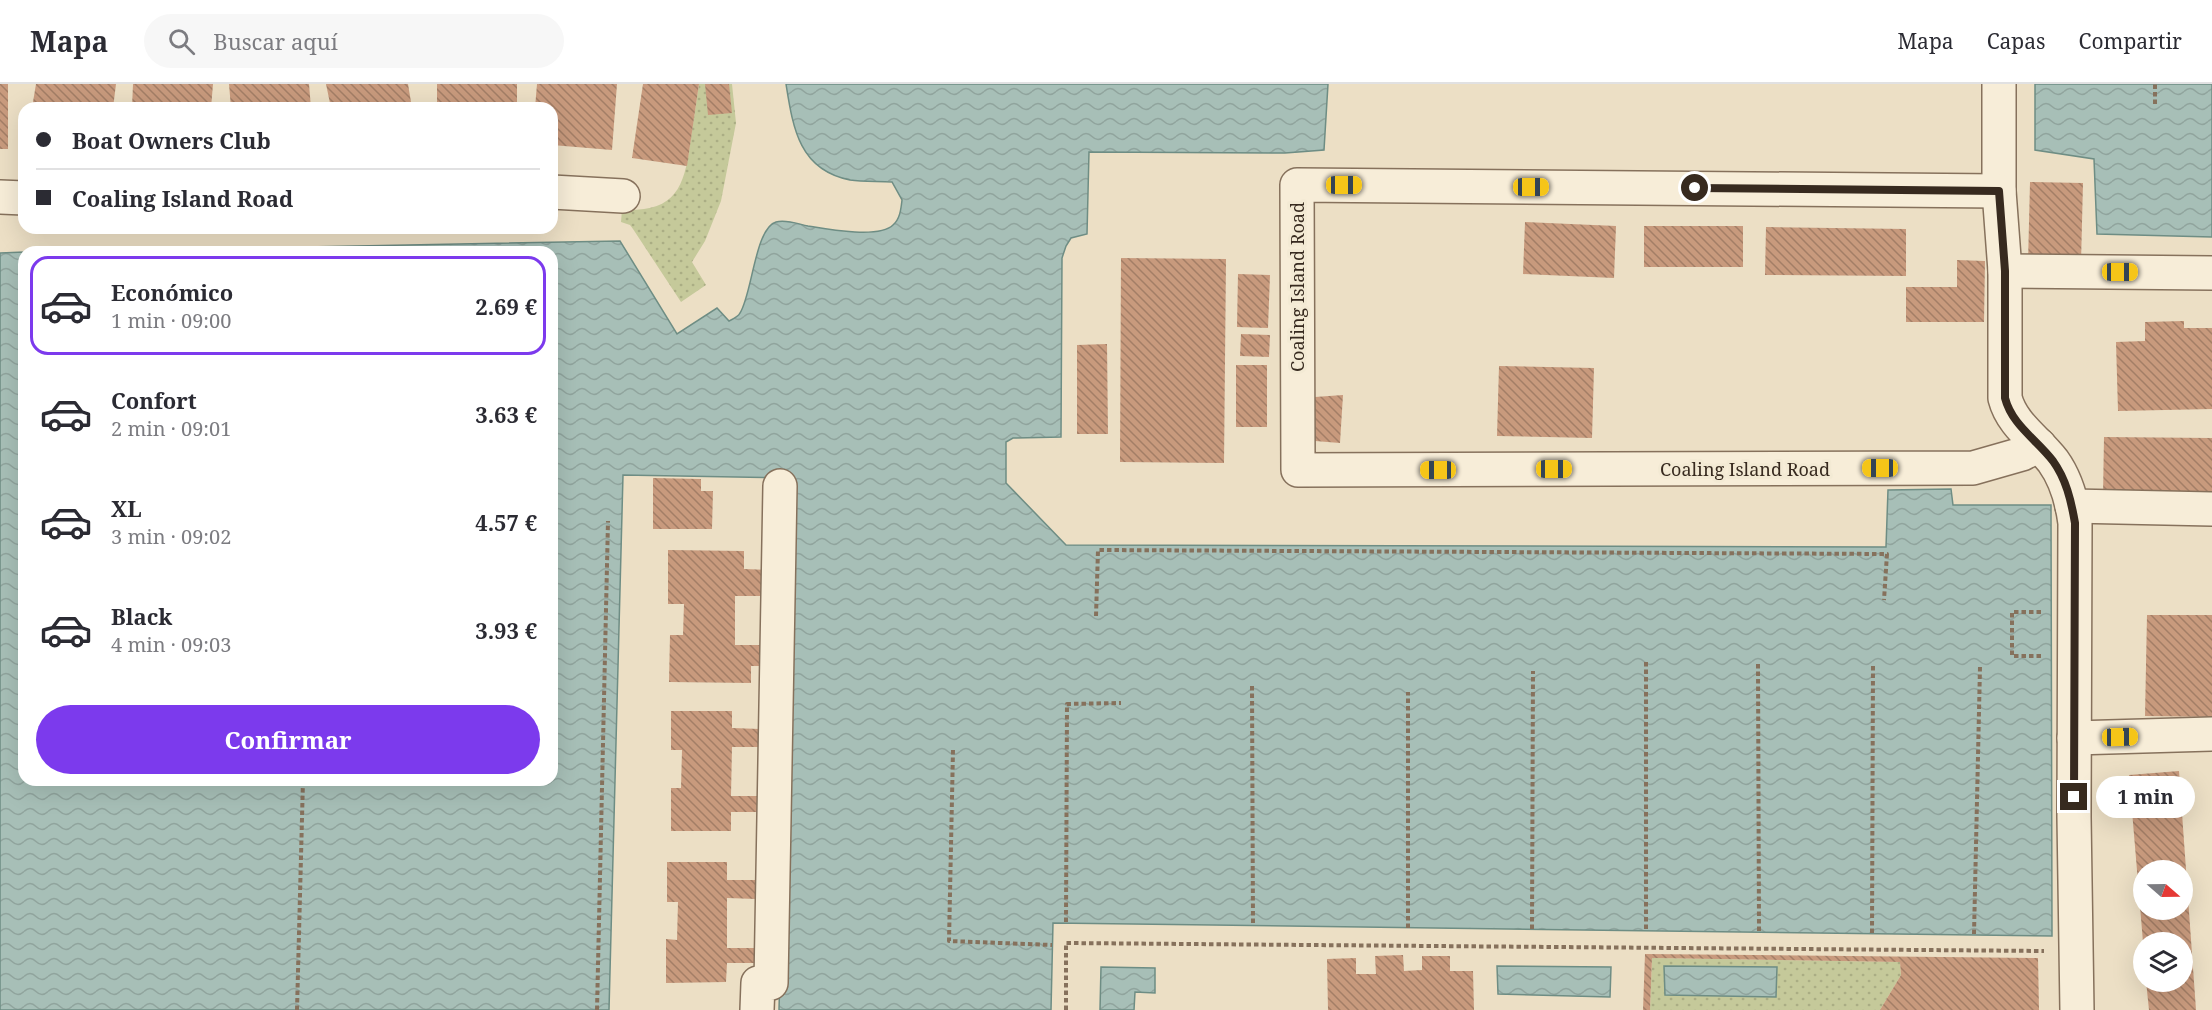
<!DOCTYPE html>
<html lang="es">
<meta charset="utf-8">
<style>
body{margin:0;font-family:"Noto Serif",serif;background:#f7f7f7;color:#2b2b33;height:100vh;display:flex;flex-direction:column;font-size:22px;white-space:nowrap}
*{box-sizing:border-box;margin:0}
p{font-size:20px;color:#7c7c81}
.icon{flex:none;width:33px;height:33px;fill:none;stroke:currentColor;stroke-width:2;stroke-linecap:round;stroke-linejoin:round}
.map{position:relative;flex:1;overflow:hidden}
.drawer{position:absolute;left:18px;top:162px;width:540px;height:540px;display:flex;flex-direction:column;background:#fff;border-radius:18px;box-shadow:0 6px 24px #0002}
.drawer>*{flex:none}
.top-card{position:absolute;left:18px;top:18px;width:540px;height:132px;border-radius:18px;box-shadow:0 6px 24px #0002;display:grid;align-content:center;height:132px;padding:0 18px;background:#fff}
.needle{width:39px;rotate:110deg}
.buttons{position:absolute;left:2133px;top:776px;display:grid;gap:12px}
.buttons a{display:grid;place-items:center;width:60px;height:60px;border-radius:50%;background:#fff;box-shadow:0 6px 24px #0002;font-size:30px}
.end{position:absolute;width:27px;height:27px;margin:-14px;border:8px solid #372a1f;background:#fff;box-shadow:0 0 0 3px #fff}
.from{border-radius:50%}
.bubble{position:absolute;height:42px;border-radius:21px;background:#fff;box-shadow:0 6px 24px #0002;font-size:20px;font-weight:700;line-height:42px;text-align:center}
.car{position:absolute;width:18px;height:36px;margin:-18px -9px;border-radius:8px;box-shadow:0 0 4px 2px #0007;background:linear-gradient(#f5c518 24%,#345 0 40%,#f5c518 0 76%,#345 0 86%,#f5c518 0)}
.top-card b{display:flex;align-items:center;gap:21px;height:57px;font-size:22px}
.top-card b+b{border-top:2px solid #e1e1e2}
.top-card i{width:15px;height:15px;background:#2b2b33}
ul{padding:10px 0 0;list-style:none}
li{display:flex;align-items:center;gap:18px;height:99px;margin:0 12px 9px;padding:0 6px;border:3px solid transparent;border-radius:18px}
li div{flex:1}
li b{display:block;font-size:22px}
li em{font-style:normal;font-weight:700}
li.selected{border-color:#7c3aed}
li>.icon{width:54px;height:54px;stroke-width:1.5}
.button{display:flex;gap:12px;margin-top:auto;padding:12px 18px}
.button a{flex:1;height:69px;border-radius:36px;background:#7c3aed;color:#fff;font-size:24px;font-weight:700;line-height:69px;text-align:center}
header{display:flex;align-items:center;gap:36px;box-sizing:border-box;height:84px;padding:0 30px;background:#fff;border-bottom:2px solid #e1e1e2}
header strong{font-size:28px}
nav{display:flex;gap:33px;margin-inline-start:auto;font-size:21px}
.search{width:420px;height:54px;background:#f7f7f7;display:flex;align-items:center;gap:15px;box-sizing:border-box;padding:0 21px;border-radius:33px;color:#7c7c81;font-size:22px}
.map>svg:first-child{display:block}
</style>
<header>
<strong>Mapa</strong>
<div class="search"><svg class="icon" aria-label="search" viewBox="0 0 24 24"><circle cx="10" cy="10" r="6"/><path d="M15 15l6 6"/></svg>Buscar aquí</div>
<nav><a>Mapa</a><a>Capas</a><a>Compartir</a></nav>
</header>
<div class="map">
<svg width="2212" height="926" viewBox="0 0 2212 926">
<defs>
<pattern id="grass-dots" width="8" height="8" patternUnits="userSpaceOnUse" patternTransform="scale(1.5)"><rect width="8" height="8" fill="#c5c99a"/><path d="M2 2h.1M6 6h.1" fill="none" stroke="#aaad84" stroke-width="1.8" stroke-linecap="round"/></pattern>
<pattern id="water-waves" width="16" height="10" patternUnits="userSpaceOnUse" patternTransform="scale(1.5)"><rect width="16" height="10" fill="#a7bfb7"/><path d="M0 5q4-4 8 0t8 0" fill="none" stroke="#90a49d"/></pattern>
<pattern id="building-back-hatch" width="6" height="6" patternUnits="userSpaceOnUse" patternTransform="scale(1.5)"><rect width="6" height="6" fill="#c89a7d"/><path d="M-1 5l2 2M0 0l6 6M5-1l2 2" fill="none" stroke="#a37e66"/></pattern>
</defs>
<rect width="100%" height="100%" fill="#ecdfc5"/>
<g fill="url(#grass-dots)" fill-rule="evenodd">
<path d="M699 0H732L736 39 721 117 705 157 692 178 706 201 681 218 633 145 630 141 621 138 622 126C674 128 684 106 690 60 693 40 696 20 699 0Z"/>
<path d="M1652 874 1900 878 1901 891 1880 926H1650ZM1664 882 1777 883 1776 912 1665 911Z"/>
</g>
<g fill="url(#water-waves)" stroke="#6e8d84" stroke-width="1.5">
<path d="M786 0H1328L1324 66 1285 69 1089 68 1087 150 1071 154 1066 162 1062 174 1061 353 1013 354 1006 358V399L1066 461 1886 463 1888 406 1951 405 1953 421H2051L2052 852 1053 839 1051 926H779L793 394 623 391 609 926H0V169L24 168V696H552V168H36L620 157 677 250 717 224 729 237C733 235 738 233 740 229 752 211 755 144 776 138 786 135 798 140 808 142 826 145 879 155 893 141 900 135 901 125 902 116L892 98C879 97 864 98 850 96 799 86 793 44 786 0Z"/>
<path d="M2035 0H2212V153L2097 150 2094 75 2035 66Z"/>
<path d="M1497 882 1611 883 1610 913 1498 910Z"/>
<path d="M1664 882 1777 883 1776 913 1665 911Z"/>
<path d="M1101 883 1155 884V909L1135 908 1134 926H1100Z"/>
</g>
<g fill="url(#building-back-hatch)" fill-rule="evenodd">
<rect x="0" y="0" width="8" height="65"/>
<path d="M36 0H116L113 24H32Z"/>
<path d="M133 0H213L211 24H132Z"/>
<path d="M229 0H309L311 24H231Z"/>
<path d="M326 0H408L412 24H331Z"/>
<rect x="437" y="0" width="80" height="24"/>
<path d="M537 0H617L612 66 552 61V24H535Z"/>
<path d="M643 0H699L687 82 632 74Z"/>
<path d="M705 0H729L732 29 708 31Z"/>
<path d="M2030 98 2083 99 2081 179H2028Z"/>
<path d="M1525 138 1616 142 1614 194 1523 190Z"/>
<rect x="1644" y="142" width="99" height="41"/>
<path d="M1766 143 1906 145V192L1765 191Z"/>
<path d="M1121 174 1226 175 1224 379 1120 378Z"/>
<path d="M1957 176 1985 177 1984 238H1906V203H1957Z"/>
<path d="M1238 190 1270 191 1268 244 1237 243Z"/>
<path d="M2184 237V244H2212V325L2118 327 2116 258 2145 257V238Z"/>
<path d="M1241 250 1270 251 1269 273 1240 272Z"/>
<path d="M1107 260 1108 350H1077V261Z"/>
<rect x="1236" y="281" width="31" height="62"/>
<path d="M1499 282 1594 284 1592 354 1497 352Z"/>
<path d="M1343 311 1340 359 1315 357V313Z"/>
<path d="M2104 353 2212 354V413L2103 412Z"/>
<path d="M653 394 701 395V407H713L712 445H653Z"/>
<path d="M668 466 744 467V485L768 486V512H735V561H766V582H751V599L669 598 670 551H683L684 520H668Z"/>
<path d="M2147 531H2212V633L2145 632Z"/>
<path d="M671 627H732V644L760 645 761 663H732L731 712H761V728H731V747H671V704H681L682 666H671Z"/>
<path d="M2179 687 2196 926H2149L2146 897H2182V858H2143L2129 691ZM2144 786H2182V825H2144Z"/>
<path d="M667 778H727V796H756V815L727 814V864H756V879H727L726 898 666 899V855L677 856 678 818H667Z"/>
<path d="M1645 870 2038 874 2039 926H1880L1901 891 1900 878 1652 874 1650 926H1643Z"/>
<path d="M1403 871 1404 887 1422 886V872H1450V887H1473L1474 926H1328L1327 875 1356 874V890H1376L1375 872Z"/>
</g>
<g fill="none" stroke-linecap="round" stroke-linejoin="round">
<g stroke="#86715c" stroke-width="36">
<g id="minor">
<path d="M1999 0V107L2005 187V314C2012 341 2036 355 2053 377 2066 395 2072 416 2075 439L2074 733 2077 926"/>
<path d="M1999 107 1297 101 1298 386 1973 384 2022 370 2039 361"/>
<path d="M552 108 623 112"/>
<path d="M0 113 24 114"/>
<path d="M2005 187 2212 189"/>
<path d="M2072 422 2212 425"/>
<path d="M2074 654 2212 650"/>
<path d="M757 926 758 899H771L780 402"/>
</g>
</g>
<g stroke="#86715c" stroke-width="4" stroke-dasharray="4.5 3" stroke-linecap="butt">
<path d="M2155 20V0"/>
<path d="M2041 528H2012V572H2043"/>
<path d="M1096 532 1098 466 1887 470 1884 516"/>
<path d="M1646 578V845"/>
<path d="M1758 580 1759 847"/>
<path d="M1252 602 1253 841"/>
<path d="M953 666 949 857 1052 861"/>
<path d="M1066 838 1067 620 1121 619"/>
<path d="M1408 844V608"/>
<path d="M1532 845 1533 587"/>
<path d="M1872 849 1873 580"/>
<path d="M1974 850 1980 583"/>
<path d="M297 926 303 696"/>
<path d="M597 926 608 437"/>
<path d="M1066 926V859L2044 867"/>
</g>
<use href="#minor" stroke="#f7edd8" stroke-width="33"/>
</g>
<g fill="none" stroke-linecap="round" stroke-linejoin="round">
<path stroke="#372a1f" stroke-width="8" d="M1695 104 1999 107 2005 187V314C2012 341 2036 355 2053 377 2066 395 2071 416 2075 439L2074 713"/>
</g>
<g text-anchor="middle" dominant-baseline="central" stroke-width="6" stroke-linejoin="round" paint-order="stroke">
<g font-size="18" fill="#372a1f" stroke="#f3ead4">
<text transform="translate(1297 203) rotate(-90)">Coaling Island Road</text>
<text x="1745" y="385">Coaling Island Road</text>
</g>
</g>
</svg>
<div class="buttons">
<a><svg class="needle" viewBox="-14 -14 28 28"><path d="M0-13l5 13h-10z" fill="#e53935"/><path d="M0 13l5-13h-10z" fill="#7c7c81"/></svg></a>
<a><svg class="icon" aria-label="layers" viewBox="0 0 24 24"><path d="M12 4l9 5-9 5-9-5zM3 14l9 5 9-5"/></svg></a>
</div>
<i class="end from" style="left:1695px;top:104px"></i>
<i class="end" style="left:2074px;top:713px"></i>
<div class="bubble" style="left:2096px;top:692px;width:99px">1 min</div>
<i class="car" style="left:1344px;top:101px;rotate:90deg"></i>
<i class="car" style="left:1531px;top:103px;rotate:90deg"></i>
<i class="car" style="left:2120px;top:188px;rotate:90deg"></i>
<i class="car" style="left:1880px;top:384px;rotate:270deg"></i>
<i class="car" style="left:1554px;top:385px;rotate:90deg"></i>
<i class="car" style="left:1438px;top:386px;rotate:270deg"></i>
<i class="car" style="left:2120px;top:653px;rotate:89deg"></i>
<div class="top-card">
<b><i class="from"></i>Boat Owners Club</b>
<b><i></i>Coaling Island Road</b>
</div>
<section class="drawer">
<ul>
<li class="selected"><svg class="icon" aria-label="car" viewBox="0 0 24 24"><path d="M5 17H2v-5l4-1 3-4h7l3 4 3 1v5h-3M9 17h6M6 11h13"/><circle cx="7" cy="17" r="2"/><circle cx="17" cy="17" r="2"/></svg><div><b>Económico</b><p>1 min · 09:00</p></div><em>2.69 €</em></li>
<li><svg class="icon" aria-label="car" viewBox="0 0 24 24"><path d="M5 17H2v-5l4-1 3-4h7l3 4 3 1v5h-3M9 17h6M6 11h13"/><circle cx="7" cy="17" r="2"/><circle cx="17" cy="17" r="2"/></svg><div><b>Confort</b><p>2 min · 09:01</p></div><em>3.63 €</em></li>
<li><svg class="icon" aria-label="car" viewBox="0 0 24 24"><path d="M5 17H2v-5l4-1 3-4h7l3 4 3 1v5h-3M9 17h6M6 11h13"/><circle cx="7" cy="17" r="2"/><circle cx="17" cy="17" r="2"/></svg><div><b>XL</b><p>3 min · 09:02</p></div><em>4.57 €</em></li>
<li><svg class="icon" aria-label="car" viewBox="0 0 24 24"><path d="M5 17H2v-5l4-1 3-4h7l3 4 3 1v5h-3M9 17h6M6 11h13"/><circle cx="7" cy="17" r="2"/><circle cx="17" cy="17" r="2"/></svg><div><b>Black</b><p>4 min · 09:03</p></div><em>3.93 €</em></li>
</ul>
<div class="button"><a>Confirmar</a></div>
</section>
</div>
